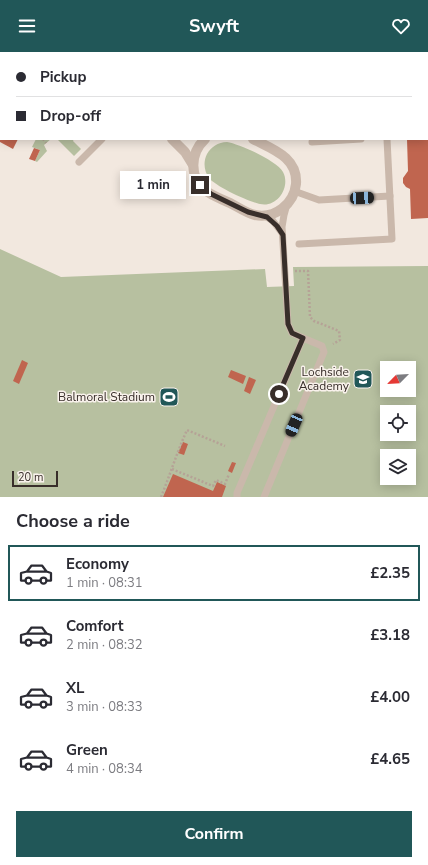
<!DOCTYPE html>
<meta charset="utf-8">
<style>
body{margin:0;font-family:"Nunito Sans",sans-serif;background:#f7f7f7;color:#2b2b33;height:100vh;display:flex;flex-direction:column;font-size:15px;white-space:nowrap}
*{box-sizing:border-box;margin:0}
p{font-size:13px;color:#7c7c81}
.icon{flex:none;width:22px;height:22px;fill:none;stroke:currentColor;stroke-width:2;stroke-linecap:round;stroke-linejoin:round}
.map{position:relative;height:445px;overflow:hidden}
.sheet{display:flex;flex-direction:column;background:#fff;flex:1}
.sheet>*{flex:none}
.top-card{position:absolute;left:0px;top:0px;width:428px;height:88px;box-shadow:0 2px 10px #0003;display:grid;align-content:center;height:88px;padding:0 16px;background:#fff}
.needle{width:26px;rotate:246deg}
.tools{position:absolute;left:380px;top:309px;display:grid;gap:8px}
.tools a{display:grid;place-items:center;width:36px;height:36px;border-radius:0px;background:#fff;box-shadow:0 2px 10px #0003;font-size:20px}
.scale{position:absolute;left:12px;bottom:10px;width:46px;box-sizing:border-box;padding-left:4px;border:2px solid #382e2a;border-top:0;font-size:11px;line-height:14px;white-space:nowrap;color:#382e2a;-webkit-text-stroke:3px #f9f2ec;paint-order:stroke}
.end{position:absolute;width:18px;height:18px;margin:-9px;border:5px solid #382e2a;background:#fff;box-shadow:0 0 0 2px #fff}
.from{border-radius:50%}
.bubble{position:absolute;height:28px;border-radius:0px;background:#fff;box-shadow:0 2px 10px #0003;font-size:13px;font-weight:700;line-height:28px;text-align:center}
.car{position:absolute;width:12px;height:24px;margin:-12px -6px;border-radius:5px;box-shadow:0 0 3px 1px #0007;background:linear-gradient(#222 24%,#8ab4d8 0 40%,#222 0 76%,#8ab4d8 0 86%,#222 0)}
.top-card b{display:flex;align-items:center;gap:14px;height:38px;font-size:15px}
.top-card b+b{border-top:1px solid #e1e1e2}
.top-card i{width:10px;height:10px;background:#2b2b33}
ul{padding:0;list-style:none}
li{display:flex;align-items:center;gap:12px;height:56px;margin:0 8px 6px;padding:0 8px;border:2px solid transparent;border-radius:0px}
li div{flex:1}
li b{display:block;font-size:15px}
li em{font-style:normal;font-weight:700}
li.current{border-color:#215758}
li>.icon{width:36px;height:36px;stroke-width:1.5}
h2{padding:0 16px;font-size:18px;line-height:48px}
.action{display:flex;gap:8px;margin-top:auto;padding:8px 16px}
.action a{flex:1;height:46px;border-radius:0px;background:#215758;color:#fff;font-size:16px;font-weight:700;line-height:46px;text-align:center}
header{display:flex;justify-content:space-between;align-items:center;height:52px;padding:0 16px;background:#215758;color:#fff;font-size:18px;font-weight:700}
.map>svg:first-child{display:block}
</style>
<header><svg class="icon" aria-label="menu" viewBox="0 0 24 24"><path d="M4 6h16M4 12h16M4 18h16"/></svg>Swyft<svg class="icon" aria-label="heart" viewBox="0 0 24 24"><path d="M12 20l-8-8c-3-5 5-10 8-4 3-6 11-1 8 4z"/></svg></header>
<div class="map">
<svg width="428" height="445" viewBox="0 0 428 445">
<rect width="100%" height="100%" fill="#f2e8df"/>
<g fill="#b7c0a0" fill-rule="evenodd">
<path d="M36 87H51L44 93 47 99 37 110 35 109 40 98 32 95Z"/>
<path d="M57 87H74L73 89 81 97 74 104Z"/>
<path d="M227 90C240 92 277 109 283 120 291 135 277 156 260 152 249 150 215 134 209 126 204 119 203 110 207 102 211 95 218 90 227 90Z"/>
<path d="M0 197 61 225 265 217 267 235 294 234 293 215 428 214V445H0ZM387 316H409V338H387ZM387 360H409V382H387ZM387 404H409V426H387Z"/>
</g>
<g fill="#c0654f">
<path d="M0 87H18L13 97 0 90Z"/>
<path d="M407 87H428V166L411 167 410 137 406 135 403 131V126L408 119Z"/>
<path d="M34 96 40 98 35 109 29 107Z"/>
<path d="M22 308 28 311 19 332 13 329Z"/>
<path d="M231 318 246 324 243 332 228 325Z"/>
<path d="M249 325 256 328 250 342 244 339Z"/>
<path d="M183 390 188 392 184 403 178 401Z"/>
<path d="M232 410 236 411 232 421 228 419Z"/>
<path d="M173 422 213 439 217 430 226 434 222 445H163Z"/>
</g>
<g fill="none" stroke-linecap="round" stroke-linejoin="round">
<g stroke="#b5a296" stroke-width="2.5" stroke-dasharray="2 2" stroke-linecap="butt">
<path d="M43 87 46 91"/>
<path d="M295 219H308L310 265 314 269 339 279 340 288 333 292"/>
<path d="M172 417 213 434 216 428 225 432 229 422"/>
<path d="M161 445C170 423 177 400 187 378L225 394"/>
</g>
<g stroke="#cab8ab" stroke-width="7">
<path d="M427 44 428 43"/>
<path d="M427 63 428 62"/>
<path d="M312 90 361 87"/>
<path d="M79 110 102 87"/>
<path d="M294 139 319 148 390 144"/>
<path d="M287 152 284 163 282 175 288 272 292 281 303 286"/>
<path d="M264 163 273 169 282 181"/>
<path d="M299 192 392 187 387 87"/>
<path d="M237 445V441L303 286 322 294 324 300 264 445"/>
</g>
<g stroke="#cab8ab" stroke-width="10">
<path d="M110 0V1"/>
<path d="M172 87 185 100 193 113"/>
<path d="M205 87C190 101 189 125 205 138 212 144 222 147 230 151 238 155 246 161 255 163 275 167 294 152 296 132 298 105 272 97 253 87"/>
</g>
</g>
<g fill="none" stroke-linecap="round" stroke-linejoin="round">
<path stroke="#382e2a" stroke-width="5" d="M200 133 211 142 248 160 267 165 277 174 283 183 288 272 292 281 303 286 279 342"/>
</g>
<defs>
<g id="school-square" transform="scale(1)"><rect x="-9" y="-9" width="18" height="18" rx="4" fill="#215758" stroke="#f9f2ec"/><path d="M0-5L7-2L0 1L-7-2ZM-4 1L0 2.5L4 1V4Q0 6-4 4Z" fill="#fff"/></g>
<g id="stadium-square" transform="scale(1)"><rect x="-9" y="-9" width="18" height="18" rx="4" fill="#215758" stroke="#f9f2ec"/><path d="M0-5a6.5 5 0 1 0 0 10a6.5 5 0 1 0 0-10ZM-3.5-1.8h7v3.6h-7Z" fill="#fff"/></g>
</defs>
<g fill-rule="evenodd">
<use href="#school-square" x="363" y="327"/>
<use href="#stadium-square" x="169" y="345"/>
</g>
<g text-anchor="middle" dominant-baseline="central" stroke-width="3" stroke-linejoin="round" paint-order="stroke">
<g font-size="12" fill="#382e2a" stroke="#f9f2ec" text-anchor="end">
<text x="349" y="320">Lochside<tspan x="349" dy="14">Academy</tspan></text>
<text x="155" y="345">Balmoral Stadium</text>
</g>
</g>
</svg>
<div class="tools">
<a><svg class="needle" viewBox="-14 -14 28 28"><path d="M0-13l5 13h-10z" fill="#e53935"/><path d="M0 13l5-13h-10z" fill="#7c7c81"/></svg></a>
<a><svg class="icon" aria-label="locate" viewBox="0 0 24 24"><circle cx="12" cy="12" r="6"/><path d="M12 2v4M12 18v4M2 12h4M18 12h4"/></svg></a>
<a><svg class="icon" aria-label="layers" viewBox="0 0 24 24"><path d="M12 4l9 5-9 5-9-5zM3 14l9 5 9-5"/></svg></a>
</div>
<div class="scale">20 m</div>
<i class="end from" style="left:279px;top:342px"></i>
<i class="end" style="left:200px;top:133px"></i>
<div class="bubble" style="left:120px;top:119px;width:66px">1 min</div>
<i class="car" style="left:362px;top:146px;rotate:87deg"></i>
<i class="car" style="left:294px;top:373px;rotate:203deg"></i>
<div class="top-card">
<b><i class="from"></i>Pickup</b>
<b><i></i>Drop-off</b>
</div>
</div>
<section class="sheet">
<h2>Choose a ride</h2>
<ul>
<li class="current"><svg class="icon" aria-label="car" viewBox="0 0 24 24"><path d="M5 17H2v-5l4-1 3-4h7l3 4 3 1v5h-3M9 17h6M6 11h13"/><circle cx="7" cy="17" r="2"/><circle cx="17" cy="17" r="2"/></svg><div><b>Economy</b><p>1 min · 08:31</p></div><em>£2.35</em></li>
<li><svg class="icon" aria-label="car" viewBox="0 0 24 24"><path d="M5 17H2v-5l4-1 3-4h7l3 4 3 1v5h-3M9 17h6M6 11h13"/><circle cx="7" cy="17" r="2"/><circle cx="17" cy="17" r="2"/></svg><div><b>Comfort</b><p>2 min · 08:32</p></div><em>£3.18</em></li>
<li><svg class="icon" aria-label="car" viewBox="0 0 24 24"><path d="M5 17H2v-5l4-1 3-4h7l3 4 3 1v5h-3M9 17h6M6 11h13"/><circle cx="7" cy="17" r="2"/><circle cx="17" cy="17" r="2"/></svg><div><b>XL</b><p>3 min · 08:33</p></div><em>£4.00</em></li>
<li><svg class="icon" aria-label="car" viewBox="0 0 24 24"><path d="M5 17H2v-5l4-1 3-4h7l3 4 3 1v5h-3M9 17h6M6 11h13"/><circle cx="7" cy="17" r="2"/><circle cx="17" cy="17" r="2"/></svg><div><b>Green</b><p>4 min · 08:34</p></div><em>£4.65</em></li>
</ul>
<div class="action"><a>Confirm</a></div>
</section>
